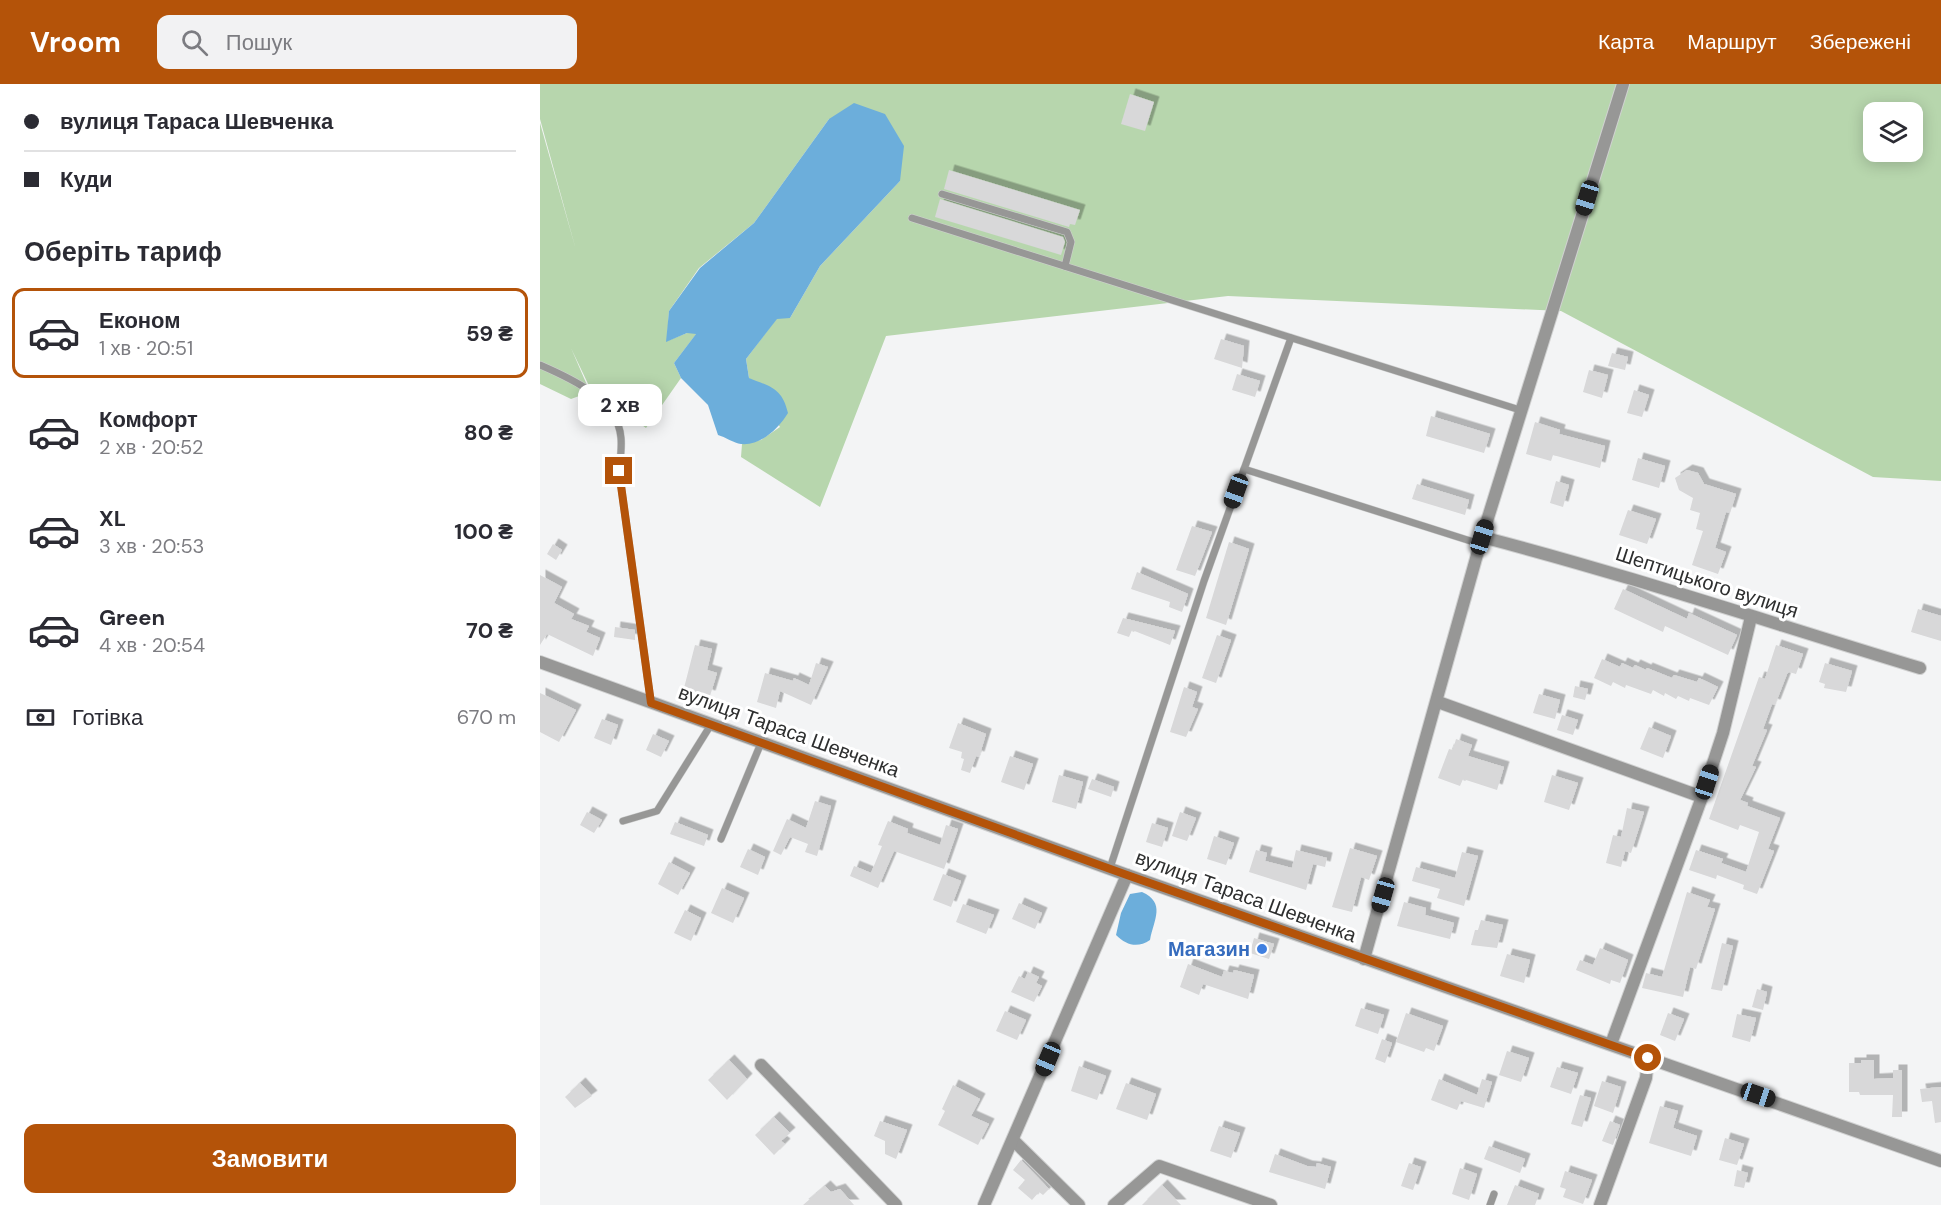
<!DOCTYPE html>
<html lang="uk">
<meta charset="utf-8">
<style>
body{margin:0;font-family:"DM Sans",sans-serif;background:#f2f2f3;color:#2b2b33;height:100vh;display:flex;flex-direction:column;font-size:22px;white-space:nowrap}
*{box-sizing:border-box;margin:0}
p{font-size:20px;color:#7c7c81}
.icon{flex:none;width:33px;height:33px;fill:none;stroke:currentColor;stroke-width:2;stroke-linecap:round;stroke-linejoin:round}
.map{position:relative;flex:1;overflow:hidden}
.drawer{display:flex;flex-direction:column;background:#fff;width:540px}
.drawer>*{flex:none}
.guide{display:grid;align-content:center;height:132px;padding:0 24px;background:#fff}
.fabs{position:absolute;left:1323px;top:18px;display:grid;gap:12px}
.fabs a{display:grid;place-items:center;width:60px;height:60px;border-radius:12px;background:#fff;box-shadow:0 3px 15px #0003;font-size:30px}
.end{position:absolute;width:27px;height:27px;margin:-14px;border:8px solid #b45309;background:#fff;box-shadow:0 0 0 3px #fff}
.from{border-radius:50%}
.bubble{position:absolute;height:42px;border-radius:12px;background:#fff;box-shadow:0 3px 15px #0003;font-size:20px;font-weight:700;line-height:42px;text-align:center}
.car{position:absolute;width:18px;height:36px;margin:-18px -9px;border-radius:8px;box-shadow:0 0 4px 2px #0007;background:linear-gradient(#222 24%,#8ab4d8 0 40%,#222 0 76%,#8ab4d8 0 86%,#222 0)}
.guide b{display:flex;align-items:center;gap:21px;height:57px;font-size:22px}
.guide b+b{border-top:2px solid #e1e1e2}
.guide i{width:15px;height:15px;background:#2b2b33}
ul{padding:0;list-style:none}
li{display:flex;align-items:center;gap:18px;height:90px;margin:0 12px 9px;padding:0 12px;border:3px solid transparent;border-radius:12px}
li div{flex:1}
li b{display:block;font-size:22px}
li em{font-style:normal;font-weight:700}
li.current{border-color:#b45309}
li>.icon{width:54px;height:54px;stroke-width:1.5}
h2{padding:0 24px;font-size:27px;line-height:72px}
.pay{display:flex;align-items:center;gap:15px;height:66px;padding:0 24px;font-size:22px}
.pay p{margin-inline-start:auto}
.primary-button{display:flex;gap:12px;margin-top:auto;padding:12px 24px}
.primary-button a{flex:1;height:69px;border-radius:12px;background:#b45309;color:#fff;font-size:24px;font-weight:700;line-height:69px;text-align:center}
header{display:flex;align-items:center;gap:36px;box-sizing:border-box;height:84px;padding:0 30px;background:#b45309;color:#fff}
header strong{font-size:28px}
nav{display:flex;gap:33px;margin-inline-start:auto;font-size:21px}
.search{width:420px;height:54px;background:#f2f2f3;display:flex;align-items:center;gap:15px;box-sizing:border-box;padding:0 21px;border-radius:12px;color:#7c7c81;font-size:22px}
main{display:flex;flex:1;min-height:0}
.map>svg:first-child{display:block}
</style>
<header>
<strong>Vroom</strong>
<div class="search"><svg class="icon" aria-label="search" viewBox="0 0 24 24"><circle cx="10" cy="10" r="6"/><path d="M15 15l6 6"/></svg>Пошук</div>
<nav><a>Карта</a><a>Маршрут</a><a>Збережені</a></nav>
</header>
<main>
<section class="drawer">
<div class="guide">
<b><i class="from"></i>вулиця Тараса Шевченка</b>
<b><i></i>Куди</b>
</div>
<h2>Оберіть тариф</h2>
<ul>
<li class="current"><svg class="icon" aria-label="car" viewBox="0 0 24 24"><path d="M5 17H2v-5l4-1 3-4h7l3 4 3 1v5h-3M9 17h6M6 11h13"/><circle cx="7" cy="17" r="2"/><circle cx="17" cy="17" r="2"/></svg><div><b>Економ</b><p>1 хв · 20:51</p></div><em>59 ₴</em></li>
<li><svg class="icon" aria-label="car" viewBox="0 0 24 24"><path d="M5 17H2v-5l4-1 3-4h7l3 4 3 1v5h-3M9 17h6M6 11h13"/><circle cx="7" cy="17" r="2"/><circle cx="17" cy="17" r="2"/></svg><div><b>Комфорт</b><p>2 хв · 20:52</p></div><em>80 ₴</em></li>
<li><svg class="icon" aria-label="car" viewBox="0 0 24 24"><path d="M5 17H2v-5l4-1 3-4h7l3 4 3 1v5h-3M9 17h6M6 11h13"/><circle cx="7" cy="17" r="2"/><circle cx="17" cy="17" r="2"/></svg><div><b>XL</b><p>3 хв · 20:53</p></div><em>100 ₴</em></li>
<li><svg class="icon" aria-label="car" viewBox="0 0 24 24"><path d="M5 17H2v-5l4-1 3-4h7l3 4 3 1v5h-3M9 17h6M6 11h13"/><circle cx="7" cy="17" r="2"/><circle cx="17" cy="17" r="2"/></svg><div><b>Green</b><p>4 хв · 20:54</p></div><em>70 ₴</em></li>
</ul>
<div class="pay"><svg class="icon" aria-label="cash" viewBox="0 0 24 24"><path d="M3 7h18v10H3z"/><circle cx="12" cy="12" r="2"/></svg>Готівка<p>670 m</p></div>
<div class="primary-button"><a>Замовити</a></div>
</section>
<div class="map">
<svg width="1401" height="1121" viewBox="0 0 1401 1121">
<defs>
<filter id="shadow"><feDropShadow dx="5.5" dy="-5.5" stdDeviation="0" flood-color="#0004"/></filter>
</defs>
<rect width="100%" height="100%" fill="#f3f4f5"/>
<path fill="#b7d6ad" fill-rule="evenodd" d="M0 0H1401V397L1333 393 1021 227 688 212 346 252 280 423 201 373 202 360 221 356 240 343 209 294 206 275 237 234H250L280 182 360 97 289 35 214 139 159 184 129 227 127 257 147 249H157L134 279 141 294 106 344 50 304 31 264 50 308 31 315 0 300V39L36 166 0 35ZM1334 28H1372V68H1334Z"/>
<g fill="#6caedb">
<path d="M314 19 345 30 364 62 360 97 280 182 250 234 237 235 206 275 209 294C231 303 242 304 248 329 239 344 221 362 201 360 194 359 185 353 178 351L168 321 141 294 134 279 156 250 147 249 126 258 129 227 160 184 214 139 289 35Z"/>
<path d="M602 808C626 819 614 835 610 856 598 864 587 862 576 851L581 829 590 810Z"/>
</g>
<g fill="#d8d8d9" filter="url(#shadow)">
<path d="M590 10 614 18 605 47 581 40Z"/>
<path d="M409 86 540 126 535 141 530 140 529 143 404 105Z"/>
<path d="M400 115 523 153 525 158 521 171 395 133Z"/>
<path d="M681 255 704 262 702 284 674 275Z"/>
<path d="M1072 269 1088 273 1085 286 1068 282Z"/>
<path d="M1049 286 1068 291 1062 314 1043 308Z"/>
<path d="M697 290 720 297 715 313 692 306Z"/>
<path d="M1094 306 1109 311 1102 333 1087 329Z"/>
<path d="M891 332 950 350 944 369 886 352Z"/>
<path d="M995 338 1020 346 1019 350 1065 362 1060 384 1013 371 1011 377 986 370Z"/>
<path d="M1098 374 1125 382 1119 404 1092 396Z"/>
<path d="M1147 386 1158 389 1164 400 1196 410 1190 429 1186 428 1175 464 1186 468 1178 490 1152 481 1163 447 1156 445 1160 429 1150 426 1153 414 1139 406 1135 394Z"/>
<path d="M1016 397 1029 401 1023 423 1010 419Z"/>
<path d="M877 400 929 416 925 431 872 415Z"/>
<path d="M1088 426 1116 435 1107 460 1079 451Z"/>
<path d="M652 442 672 448 655 492 636 486Z"/>
<path d="M689 458 709 465 686 541 666 534Z"/>
<path d="M13 460 22 466 16 476 7 470Z"/>
<path d="M597 488 648 510 642 528 629 523 630 518 591 505Z"/>
<path d="M0 491 22 503 14 519 34 530 31 535 49 542 46 548 60 554 53 572 7 550 0 561Z"/>
<path d="M1083 505 1147 535 1149 529 1197 551 1188 571 1125 542 1123 548 1074 525Z"/>
<path d="M1378 525 1401 532V557L1371 548Z"/>
<path d="M583 534 635 547 630 561 592 546 589 553 577 549Z"/>
<path d="M75 543 95 546V556L74 553Z"/>
<path d="M677 551 691 556 676 599 662 594Z"/>
<path d="M155 561 172 565 167 586 177 589 170 612 144 604Z"/>
<path d="M1236 561 1263 570 1256 590 1249 588 1247 590 1235 621 1232 620 1223 645 1227 646 1212 682 1216 683 1200 716 1208 719 1207 722 1240 734 1228 765 1234 767 1217 810 1203 805 1204 801 1177 791 1176 795 1149 786 1156 766 1183 775 1181 779 1206 788 1219 748 1200 741 1198 746 1169 735 1219 593 1225 595Z"/>
<path d="M1062 575 1080 583 1082 579 1093 584 1095 581 1106 586 1107 584 1132 594 1134 591 1157 598 1159 594 1178 603 1169 621 1150 614 1149 617 1138 612 1136 615 1125 609 1124 612 1113 606 1111 610 1086 601 1085 604 1073 598 1071 602 1054 594Z"/>
<path d="M276 579 288 583 271 621 240 607 236 624 217 618 225 589 253 597 254 594 269 601Z"/>
<path d="M1285 579 1312 587 1306 608 1284 604 1285 600 1279 598Z"/>
<path d="M1035 602 1048 605 1045 616 1033 613Z"/>
<path d="M644 603 657 608 652 623 658 625 646 653 630 648Z"/>
<path d="M0 609 36 626 19 658 0 648Z"/>
<path d="M999 610 1020 616 1015 635 993 629Z"/>
<path d="M1022 631 1038 636 1033 651 1017 646Z"/>
<path d="M62 635 78 641 71 661 54 654Z"/>
<path d="M418 639 446 650 439 673 436 672 430 689 421 686 424 675 421 674 422 668 409 664Z"/>
<path d="M1109 643 1131 652 1123 674 1100 665Z"/>
<path d="M113 650 129 657 121 673 106 666Z"/>
<path d="M916 655 932 661 928 672 964 683 957 706 923 695 920 702 898 694 909 665 913 666Z"/>
<path d="M470 672 493 680 484 706 461 698Z"/>
<path d="M519 691 543 698 536 725 512 718Z"/>
<path d="M1012 691 1038 699 1029 726 1004 718Z"/>
<path d="M552 695 574 703 571 713 548 705Z"/>
<path d="M275 717 291 722 277 772 265 768 268 760 250 753 241 771 233 767 247 735 266 744Z"/>
<path d="M1087 724 1104 728 1091 769 1085 767 1081 783 1066 779 1073 751 1081 753Z"/>
<path d="M47 728 62 736 54 749 40 741Z"/>
<path d="M640 728 656 734 647 757 632 752Z"/>
<path d="M348 737 368 745 367 749 400 761 406 741 418 745 404 785 354 767 338 804 310 792 314 782 331 789 342 762 338 761Z"/>
<path d="M135 738 168 751 164 762 130 750Z"/>
<path d="M612 739 628 744 622 763 606 758Z"/>
<path d="M674 752 694 759 686 781 667 775Z"/>
<path d="M810 764 837 772 829 796 821 793 812 828 792 823Z"/>
<path d="M208 765 225 773 218 791 200 783Z"/>
<path d="M716 766 727 769 725 777 752 784 756 766 787 774 785 783 773 780 766 806 709 788Z"/>
<path d="M922 768 938 772 924 822 897 814 900 805 872 797 876 783 915 794Z"/>
<path d="M129 778 150 789 138 811 118 800Z"/>
<path d="M403 790 421 797 411 823 393 816Z"/>
<path d="M182 804 204 814 193 839 171 829Z"/>
<path d="M1147 808 1170 816 1167 823 1175 825 1156 885 1150 883 1143 913 1102 904 1106 889 1122 893Z"/>
<path d="M864 818 886 824 885 831 914 839 910 855 857 842Z"/>
<path d="M479 819 502 829 495 845 472 835Z"/>
<path d="M423 820 454 831 446 850 416 838Z"/>
<path d="M145 826 161 834 151 857 134 849Z"/>
<path d="M941 836 963 841 957 864 931 861 935 846H938Z"/>
<path d="M714 854 734 860 729 875 710 869Z"/>
<path d="M1182 859 1193 862 1182 907 1171 905Z"/>
<path d="M1060 864 1088 876 1080 899 1071 896 1070 900 1036 886 1040 876 1053 881Z"/>
<path d="M967 870 990 876 984 899 960 892Z"/>
<path d="M648 880 682 893 684 887 693 889 694 886 714 891 708 915 663 900 659 911 640 903Z"/>
<path d="M488 888 499 893 496 899 502 902 494 918 471 908 479 892 485 895Z"/>
<path d="M1217 905 1227 908 1223 926 1212 923Z"/>
<path d="M821 924 844 931 838 950 815 942Z"/>
<path d="M465 927 486 936 477 956 456 947Z"/>
<path d="M866 929 903 942 894 967 886 964 884 968 856 958Z"/>
<path d="M1128 929 1144 935 1135 957 1120 951Z"/>
<path d="M1197 930 1216 934 1210 958 1192 953Z"/>
<path d="M842 955 852 959 845 979 835 975Z"/>
<path d="M967 967 989 974 981 998 959 991Z"/>
<path d="M189 976 207 995 187 1016 168 996Z"/>
<path d="M1321 976H1334V995L1353 994V986H1362V1033H1352L1353 1011H1320L1319 1008H1309V979H1321Z"/>
<path d="M539 982 566 992 557 1016 531 1007Z"/>
<path d="M1017 983 1038 989 1031 1010 1010 1003Z"/>
<path d="M899 995 937 1011 942 995 952 998 944 1024 921 1017 917 1026 891 1016Z"/>
<path d="M1062 997 1081 1003 1073 1029 1054 1022Z"/>
<path d="M40 999 52 1012 35 1024 25 1013Z"/>
<path d="M586 999 616 1010 607 1036 576 1025Z"/>
<path d="M413 1001 440 1015 431 1032 449 1040 438 1061 398 1041 405 1027 402 1025Z"/>
<path d="M1401 1003V1038L1395 1039 1392 1017 1382 1018 1380 1005Z"/>
<path d="M1040 1011 1051 1014 1042 1043 1031 1040Z"/>
<path d="M1120 1022 1138 1027 1133 1044 1157 1052 1151 1072 1109 1059Z"/>
<path d="M234 1033 250 1049 241 1057 245 1060 234 1071 215 1051Z"/>
<path d="M340 1037 367 1046 356 1075 345 1070V1057L334 1052Z"/>
<path d="M1070 1037 1080 1041 1073 1061 1062 1057Z"/>
<path d="M679 1042 700 1049 691 1074 670 1067Z"/>
<path d="M1185 1054 1204 1060 1197 1081 1179 1076Z"/>
<path d="M949 1062 985 1075 980 1089 944 1075Z"/>
<path d="M735 1070 767 1082 776 1083 777 1079 791 1083 785 1105 729 1088Z"/>
<path d="M481 1076 509 1105 503 1111 499 1108 492 1116 478 1104 485 1096 473 1086Z"/>
<path d="M869 1079 881 1083 873 1106 861 1102Z"/>
<path d="M920 1084 937 1090 929 1116 912 1110Z"/>
<path d="M1197 1086 1208 1089 1204 1104 1194 1102Z"/>
<path d="M1025 1087 1052 1096 1043 1120 1023 1113 1026 1105 1020 1103Z"/>
<path d="M622 1101 641 1121H602Z"/>
<path d="M975 1101 999 1110 995 1121H967Z"/>
<path d="M285 1102 291 1108 300 1105 314 1121H263Z"/>
</g>
<g fill="none" stroke-linecap="round" stroke-linejoin="round">
<g stroke="#d0d1d1" stroke-width="8">
<g id="service">
<path d="M402 110 527 148 531 158 525 182"/>
<path d="M372 134 980 326"/>
<path d="M0 281C30 294 78 315 81 354 82 365 80 377 79 387L111 619"/>
<path d="M704 385 940 460"/>
<path d="M83 737 117 727 172 639"/>
<path d="M181 755 221 659"/>
<path d="M570 784 664 497 751 254"/>
<path d="M950 1121 954 1110"/>
</g>
</g>
<g stroke="#d0d1d1" stroke-width="14">
<g id="minor">
<path d="M942 453C1089 491 1234 540 1380 584"/>
<path d="M898 618 1162 713 1071 960"/>
<path d="M1162 713 1183 649 1211 533"/>
<path d="M824 875 942 453 1083 0"/>
<path d="M221 981 356 1121"/>
<path d="M473 1056 539 1121"/>
<path d="M444 1121 587 791"/>
<path d="M574 1121 619 1082 731 1121"/>
<path d="M1060 1121 1106 994 1108 974"/>
</g>
</g>
<g stroke="#d0d1d1" stroke-width="14">
<path id="tertiary" d="M0 578 587 791 1401 1077"/>
</g>
<use href="#service" stroke="#979796" stroke-width="7"/>
<use href="#minor" stroke="#979796" stroke-width="12"/>
<use href="#tertiary" stroke="#979796" stroke-width="12"/>
</g>
<g fill="none" stroke-linecap="round" stroke-linejoin="round">
<path stroke="#b45309" stroke-width="8" d="M79 387 111 619 587 791 1108 974"/>
</g>
<circle fill="#3f7fe0" stroke="#fff" stroke-width="2" cx="722" cy="865" r="6"/>
<g text-anchor="middle" dominant-baseline="central" stroke-width="6" stroke-linejoin="round" paint-order="stroke">
<g font-size="20" fill="#2e2f2f" stroke="#fff">
<text transform="translate(1167 498) rotate(18)">Шептицького вулиця</text>
<text transform="translate(249 647) rotate(20)">вулиця Тараса Шевченка</text>
<text transform="translate(706 812) rotate(20)">вулиця Тараса Шевченка</text>
</g>
<g font-size="20" font-weight="bold" fill="#366cbe" stroke="#fff" text-anchor="end">
<text x="710" y="865">Магазин</text>
</g>
</g>
</svg>
<div class="fabs">
<a><svg class="icon" aria-label="layers" viewBox="0 0 24 24"><path d="M12 4l9 5-9 5-9-5zM3 14l9 5 9-5"/></svg></a>
</div>
<i class="end from" style="left:1108px;top:974px"></i>
<i class="end" style="left:79px;top:387px"></i>
<div class="bubble" style="left:38px;top:300px;width:84px">2 хв</div>
<i class="car" style="left:1047px;top:114px;rotate:197deg"></i>
<i class="car" style="left:696px;top:407px;rotate:200deg"></i>
<i class="car" style="left:942px;top:453px;rotate:17deg"></i>
<i class="car" style="left:1167px;top:698px;rotate:18deg"></i>
<i class="car" style="left:843px;top:811px;rotate:196deg"></i>
<i class="car" style="left:508px;top:975px;rotate:203deg"></i>
<i class="car" style="left:1218px;top:1011px;rotate:109deg"></i>
</div>
</main>
